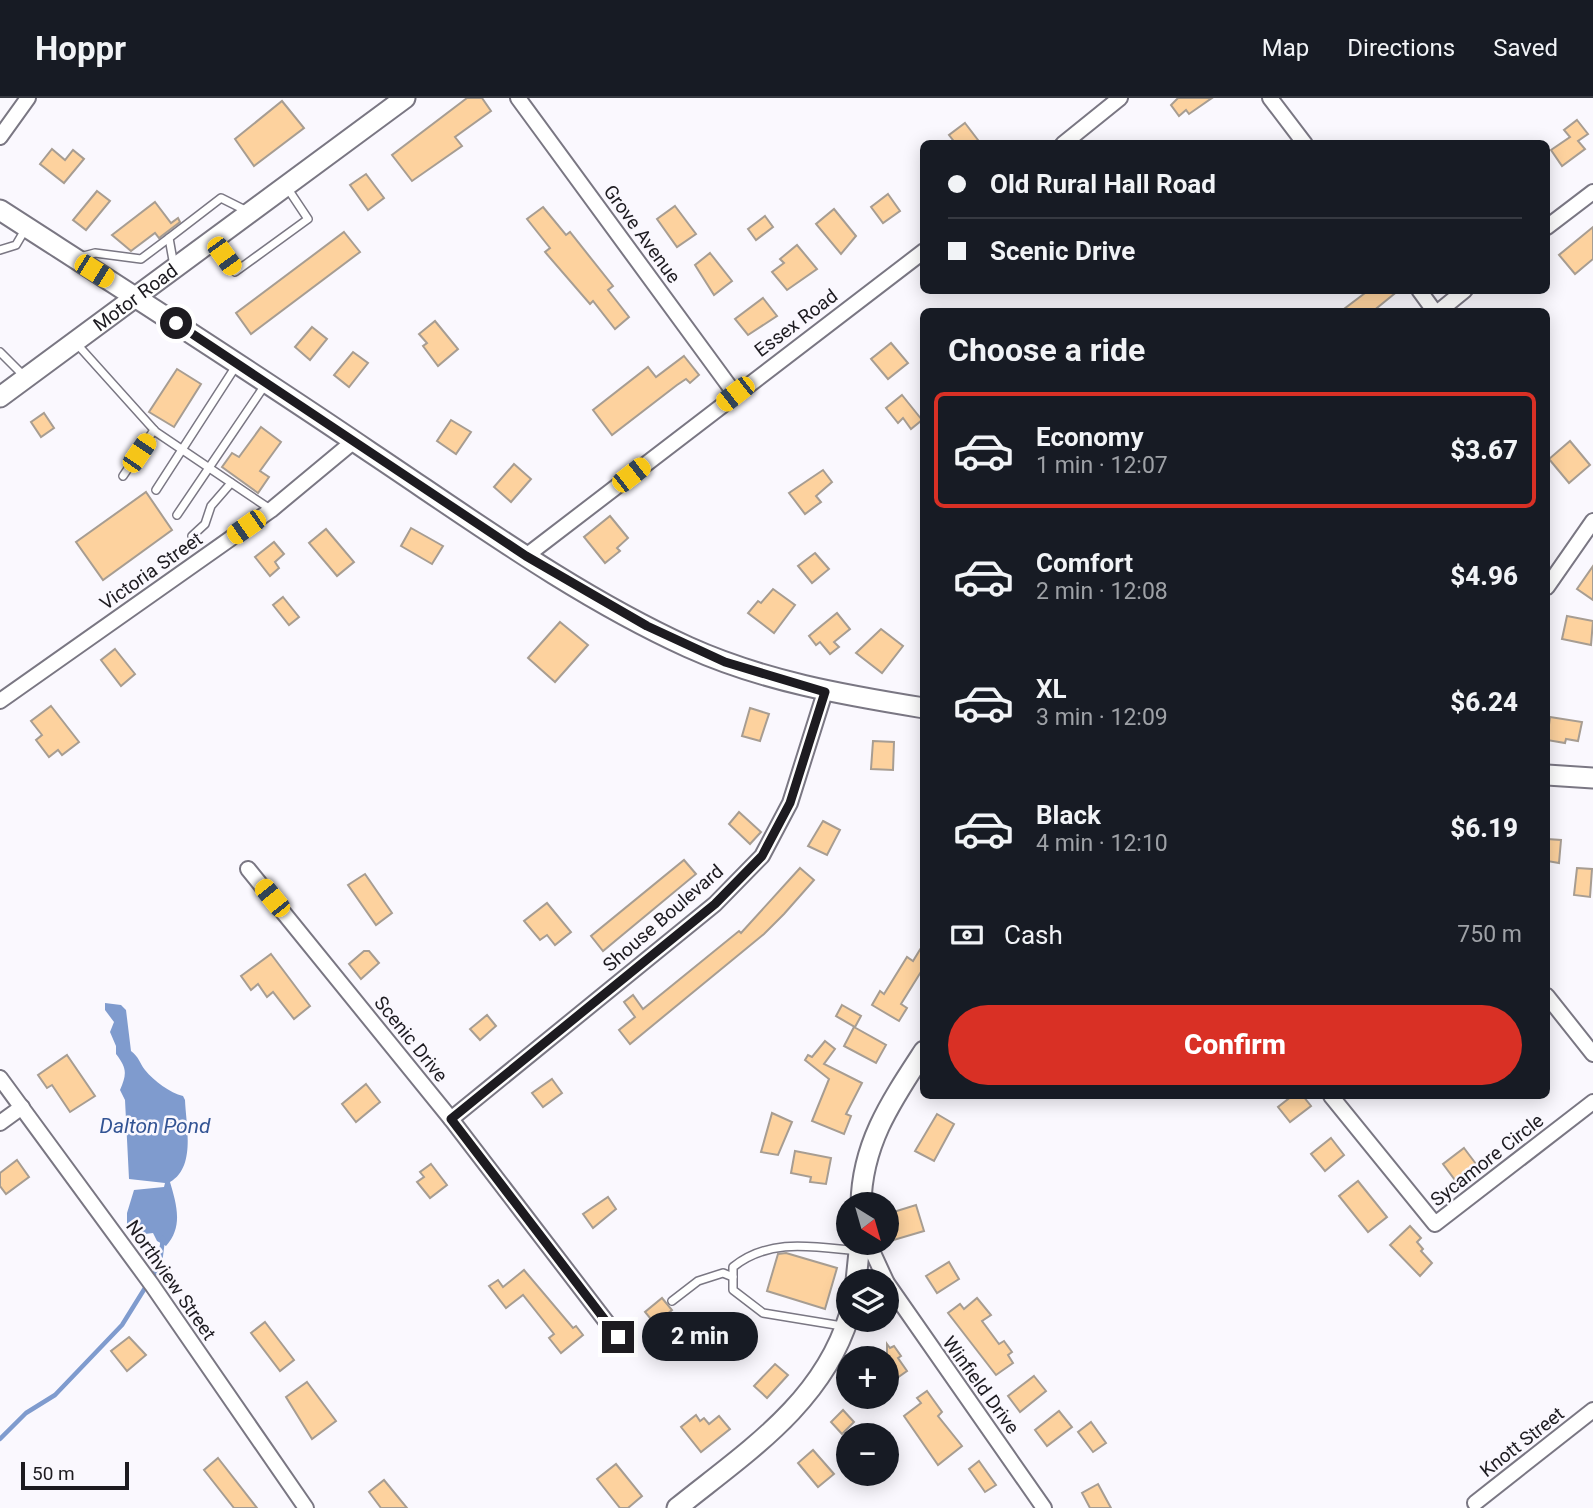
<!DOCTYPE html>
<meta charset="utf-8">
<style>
body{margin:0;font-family:Roboto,sans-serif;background:#242831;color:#f1f3f6;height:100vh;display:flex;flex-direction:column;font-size:26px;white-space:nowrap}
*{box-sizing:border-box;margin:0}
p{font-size:23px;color:#9ea1a6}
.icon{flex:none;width:38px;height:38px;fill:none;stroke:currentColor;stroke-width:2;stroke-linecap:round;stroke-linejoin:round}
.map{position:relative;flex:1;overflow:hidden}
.side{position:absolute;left:920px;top:210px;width:630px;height:791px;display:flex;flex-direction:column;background:#171b24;border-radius:10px;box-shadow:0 4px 18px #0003}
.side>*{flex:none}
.hud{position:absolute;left:920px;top:42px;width:630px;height:154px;border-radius:10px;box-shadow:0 4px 18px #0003;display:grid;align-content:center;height:154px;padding:0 28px;background:#171b24}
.needle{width:46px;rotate:143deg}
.fabs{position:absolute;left:836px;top:1094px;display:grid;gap:14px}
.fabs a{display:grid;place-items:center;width:63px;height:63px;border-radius:50%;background:#171b24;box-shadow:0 4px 18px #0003;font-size:35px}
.scale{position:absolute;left:21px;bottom:18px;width:108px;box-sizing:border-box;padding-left:7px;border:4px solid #1d1b20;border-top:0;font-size:19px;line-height:24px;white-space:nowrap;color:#1d1b20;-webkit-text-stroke:5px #faf8fe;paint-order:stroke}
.end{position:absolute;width:32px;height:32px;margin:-16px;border:9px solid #1d1b20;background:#fff;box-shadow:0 0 0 4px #fff}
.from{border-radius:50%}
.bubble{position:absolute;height:49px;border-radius:24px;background:#171b24;box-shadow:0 4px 18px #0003;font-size:23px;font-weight:800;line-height:49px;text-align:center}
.car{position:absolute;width:21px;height:42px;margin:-21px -10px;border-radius:9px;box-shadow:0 0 5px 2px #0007;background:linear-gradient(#f5c518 24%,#345 0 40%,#f5c518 0 76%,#345 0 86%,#f5c518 0)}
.hud b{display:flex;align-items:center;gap:24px;height:66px;font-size:26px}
.hud b+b{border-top:2px solid #363941}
.hud i{width:18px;height:18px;background:#f1f3f6}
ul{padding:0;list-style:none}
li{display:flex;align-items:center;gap:21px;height:116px;margin:0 14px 10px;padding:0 14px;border:4px solid transparent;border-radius:10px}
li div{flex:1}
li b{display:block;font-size:26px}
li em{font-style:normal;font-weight:800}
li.selected{border-color:#d93025}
li>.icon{width:63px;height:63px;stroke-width:1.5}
h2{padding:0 28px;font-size:32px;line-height:84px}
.pay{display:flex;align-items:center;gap:18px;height:77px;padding:0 28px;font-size:26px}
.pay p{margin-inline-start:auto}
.cta{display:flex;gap:14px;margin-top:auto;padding:14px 28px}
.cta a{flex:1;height:80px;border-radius:42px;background:#d93025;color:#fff;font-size:28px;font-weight:800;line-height:80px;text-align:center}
header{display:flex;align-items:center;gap:42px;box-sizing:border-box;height:98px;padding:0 35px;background:#171b24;border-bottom:2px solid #363941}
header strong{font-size:33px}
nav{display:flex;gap:38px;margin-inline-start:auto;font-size:24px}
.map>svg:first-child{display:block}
</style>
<header>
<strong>Hoppr</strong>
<nav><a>Map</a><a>Directions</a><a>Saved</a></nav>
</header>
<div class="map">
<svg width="1593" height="1410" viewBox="0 0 1593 1410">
<rect width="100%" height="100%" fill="#faf8fe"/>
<path fill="#7f9bce" d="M105 905 121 907 126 912 131 953C139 959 139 964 145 972 154 983 170 995 183 998L185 1002C186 1028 196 1069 170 1084 176 1105 184 1128 166 1148L157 1143 153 1135 137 1137 127 1128V1115L134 1092 164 1089 165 1085 129 1081 125 1002 120 992C127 976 127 970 116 956V948L110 934 114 924 105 912Z"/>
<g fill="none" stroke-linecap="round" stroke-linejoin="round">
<g stroke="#7f9bce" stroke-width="4.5">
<path d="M154 1177 160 1164 163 1140"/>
<path d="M0 1341 26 1315 55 1297 122 1227 145 1190"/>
</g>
</g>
<g fill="#fdd29e" stroke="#a79d92" stroke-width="2">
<path d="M467 0H482L491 13 455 39 462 48 412 83 392 57Z"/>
<path d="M1178 0H1212L1189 16 1186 12 1179 18 1171 7Z"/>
<path d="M282 3 304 30 254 68 235 41Z"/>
<path d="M1577 22 1588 36 1578 43 1585 51 1562 68 1551 52 1570 39 1564 32Z"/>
<path d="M965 25 981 46H956L949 37Z"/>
<path d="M52 51 65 62 73 52 84 61 64 85 40 66Z"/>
<path d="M366 76 384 100 368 112 350 87Z"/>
<path d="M97 93 110 103 86 132 73 122Z"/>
<path d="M888 96 900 113 883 125 871 109Z"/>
<path d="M155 104 171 125 178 120 180 124 159 140 155 135 131 153 112 137Z"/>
<path d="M675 108 696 136 677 149 657 121Z"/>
<path d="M543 109 566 137 570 134 613 188 608 192 629 219 615 231 593 203 590 206 545 154 550 150 527 121Z"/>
<path d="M834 111 856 138 841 156 816 126Z"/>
<path d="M765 118 773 129 756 142 748 131Z"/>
<path d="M1593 129V161L1575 176 1559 157Z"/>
<path d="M344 134 360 154 251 236 236 215Z"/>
<path d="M797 147 817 171 787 192 772 174 784 165 780 161Z"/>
<path d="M710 155 732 183 714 197 695 167Z"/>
<path d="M1369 192H1399L1372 214H1340Z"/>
<path d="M763 200 777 218 748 237 735 221Z"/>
<path d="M435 223 458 251 438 268 423 248 427 245 419 236Z"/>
<path d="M312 229 327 241 310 262 295 249Z"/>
<path d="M891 245 908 265 888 281 871 261Z"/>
<path d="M353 254 368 265 349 289 334 277Z"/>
<path d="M684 258 699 277 690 285 686 281 677 287 612 337 593 312 648 269 656 279Z"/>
<path d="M177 271 201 286 174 329 149 314Z"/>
<path d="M902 297 922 322 911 331 903 320 898 325 886 310Z"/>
<path d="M44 315 54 330 41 339 31 324Z"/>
<path d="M451 322 471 334 456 356 437 343Z"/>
<path d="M261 329 281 344 260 373 269 379 258 395 222 369 232 355 239 359Z"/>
<path d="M1570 343 1590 367 1569 385 1549 361Z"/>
<path d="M514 366 531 381 511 404 494 389Z"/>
<path d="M823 372 832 384 816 398 821 404 805 416 789 395Z"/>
<path d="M146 394 172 432 103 482 76 444Z"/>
<path d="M610 418 628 440 617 450 620 453 605 465 584 439Z"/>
<path d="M411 430 443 448 432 466 401 448Z"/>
<path d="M326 431 354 464 337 478 309 445Z"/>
<path d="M274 444 284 456 275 464 279 470 270 478 255 459Z"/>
<path d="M815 455 829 471 812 485 798 468Z"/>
<path d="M1593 468V502L1577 491Z"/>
<path d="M773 491 795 507 774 535 748 515 758 503 761 505Z"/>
<path d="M283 499 299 519 289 527 273 507Z"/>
<path d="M837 515 850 531 834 544 839 549 830 556 820 544 816 547 809 538Z"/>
<path d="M1567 518 1593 523 1591 547 1562 541Z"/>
<path d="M560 524 588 547 555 584 528 560Z"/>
<path d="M881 531 903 548 882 575 856 555Z"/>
<path d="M115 551 135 576 121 588 101 562Z"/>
<path d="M51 608 79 644 62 657 58 652 49 659 36 642 42 637 31 623Z"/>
<path d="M750 610 769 616 760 643 742 638Z"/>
<path d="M1550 619 1582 624 1578 643 1566 641 1565 645 1547 642Z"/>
<path d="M873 643 894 644 893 672 871 671Z"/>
<path d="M739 714 761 734 750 746 729 726Z"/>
<path d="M823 723 840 732 827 757 808 748Z"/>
<path d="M1547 741 1561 742 1559 765 1547 763Z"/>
<path d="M684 762 696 776 603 853 591 838Z"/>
<path d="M800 770 814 782 784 816 764 836 630 946 619 932 635 919 624 904 633 897 643 911 739 833 741 835Z"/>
<path d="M1577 770 1592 771 1590 799 1574 797Z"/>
<path d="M365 776 392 815 376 827 348 787Z"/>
<path d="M547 805 571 834 555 847 547 837 540 842 524 823Z"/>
<path d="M924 845V869L901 906 907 910 899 923 872 907 880 893 884 896 907 859 913 863Z"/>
<path d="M364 853H369L379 865 361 881 349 866Z"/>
<path d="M271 856 310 908 294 921 273 894 267 899 258 886 251 892 241 878Z"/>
<path d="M842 907 861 918 855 929 836 918Z"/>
<path d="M487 917 496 928 480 942 470 931Z"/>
<path d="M854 929 886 947 876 965 844 948Z"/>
<path d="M825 943 835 951 824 966 862 985 846 1016 851 1018 844 1036 812 1023 829 981 805 962 808 957 812 959Z"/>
<path d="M67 957 95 998 70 1014 52 987 47 990 38 977Z"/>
<path d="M552 981 562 995 543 1009 532 995Z"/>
<path d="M366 986 380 1004 356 1024 342 1006Z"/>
<path d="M1292 998H1303L1311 1008 1290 1024 1278 1009Z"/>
<path d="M772 1015 792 1024 778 1057 761 1054Z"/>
<path d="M937 1016 954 1026 934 1063 915 1053Z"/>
<path d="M1331 1040 1344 1057 1325 1073 1311 1056Z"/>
<path d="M1464 1050 1476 1066 1455 1082 1443 1066Z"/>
<path d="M795 1053 831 1060 826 1086 810 1084 811 1079 791 1075Z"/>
<path d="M17 1062 29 1079 6 1096 0 1088V1075Z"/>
<path d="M431 1066 447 1087 430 1100 417 1084 424 1079 420 1074Z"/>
<path d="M1358 1083 1387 1119 1368 1134 1339 1098Z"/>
<path d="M608 1099 616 1111 593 1130 583 1116Z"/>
<path d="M916 1107 924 1133 887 1144V1116Z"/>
<path d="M1410 1128 1421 1140 1417 1144 1423 1151 1421 1153 1432 1165 1420 1178 1390 1147Z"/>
<path d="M786 1155 837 1170 825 1211 767 1193 778 1156Z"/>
<path d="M949 1164 959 1181 937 1195 926 1178Z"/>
<path d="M524 1172 573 1230 576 1228 583 1237 561 1255 549 1240 554 1236 523 1197 506 1210 489 1188 498 1182 503 1189Z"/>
<path d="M662 1200 672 1212 655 1226 645 1214Z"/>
<path d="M977 1200 991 1217 982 1223 999 1246 1004 1243 1012 1254 1008 1257 1013 1265 996 1277 948 1215 960 1206 964 1211Z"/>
<path d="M265 1224 294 1262 280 1273 251 1235Z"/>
<path d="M129 1239 146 1257 127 1273 111 1253Z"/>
<path d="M887 1246 890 1250 894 1248 901 1258 898 1260 907 1273 887 1287Z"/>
<path d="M775 1266 788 1277 767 1300 754 1288Z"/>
<path d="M1034 1278 1046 1293 1020 1314 1008 1298Z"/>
<path d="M307 1284 336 1323 312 1341 286 1299Z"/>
<path d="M927 1293 942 1314 938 1318 962 1348 938 1367 904 1318 921 1305 917 1300Z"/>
<path d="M843 1312 854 1324 842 1336 831 1324Z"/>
<path d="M1059 1313 1072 1329 1047 1348 1035 1332Z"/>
<path d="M696 1317 700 1323 704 1320 709 1326 719 1318 730 1331 701 1354 681 1329Z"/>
<path d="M1091 1324 1106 1345 1093 1354 1078 1334Z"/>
<path d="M813 1352 834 1376 818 1389 798 1365Z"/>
<path d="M218 1360 257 1410H234L204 1372Z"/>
<path d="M979 1363 996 1387 985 1394 969 1371Z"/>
<path d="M616 1366 642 1398 628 1410H620L597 1381Z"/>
<path d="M384 1382 407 1410H381L369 1394Z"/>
<path d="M1098 1386 1111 1410H1090L1082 1395Z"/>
</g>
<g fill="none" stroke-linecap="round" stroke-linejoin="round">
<g stroke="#7a7783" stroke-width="10">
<g id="lane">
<path d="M214 144 235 174 308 121 286 88"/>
<path d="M0 152 16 147 26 130"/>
<path d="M80 159 95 155 141 161 169 140"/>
<path d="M174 168 169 140 221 100 249 114"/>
<path d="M76 245 156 334 270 411"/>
<path d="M0 254 24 278"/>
<path d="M123 378 154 332"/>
<path d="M156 392 236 268"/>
<path d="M177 417 265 287"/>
<path d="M192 438 205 426 211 408 231 385"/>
<path d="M672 1203 698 1183 723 1175 733 1179"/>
<path d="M842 1228 763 1215 733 1192V1169C770 1139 815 1149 859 1153"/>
</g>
</g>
<g stroke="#7a7783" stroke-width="18">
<g id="street">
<path d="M518 0 735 296"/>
<path d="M1270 0 1305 46"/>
<path d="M0 39 28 0"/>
<path d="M1063 46 1120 0"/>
<path d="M1547 129 1593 94"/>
<path d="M1419 192 1435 214"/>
<path d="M1438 214 1465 192"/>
<path d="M526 458 924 153"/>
<path d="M1547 489 1593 423"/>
<path d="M0 603 271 412 354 343"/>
<path d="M248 771 451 1021 618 1239"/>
<path d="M1547 898 1593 956"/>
<path d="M0 980 152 1187 306 1410"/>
<path d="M1331 998 1435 1126 1593 1004"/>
<path d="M451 1021 715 806 762 758 790 705 825 594"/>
<path d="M0 1025 22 1009"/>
<path d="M868 1144 886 1183"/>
<path d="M887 1185 1044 1410"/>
<path d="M1475 1405 1593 1312"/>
</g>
</g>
<g stroke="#7a7783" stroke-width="23">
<g id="secondary">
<path d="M0 112C124 192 248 271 370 354 472 422 576 498 688 549 763 583 844 597 924 610"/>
<path id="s1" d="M0 299 405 0"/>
<path d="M1547 677 1593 680"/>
<path d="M861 1106C862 1045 892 1002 924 953"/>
<path d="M856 1183 860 1144"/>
<path d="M677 1410C745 1355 822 1306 849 1218"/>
</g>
</g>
<use href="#lane" stroke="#fff" stroke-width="7"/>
<use href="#street" stroke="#fff" stroke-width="14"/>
<use href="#secondary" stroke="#fff" stroke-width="19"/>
</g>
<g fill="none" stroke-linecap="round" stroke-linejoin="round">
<path stroke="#1d1b20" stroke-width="9" d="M176 225 526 458 647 528 725 564 825 594 790 705 762 758 715 806 451 1021 618 1239"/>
</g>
<g text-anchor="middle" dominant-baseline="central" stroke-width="5" stroke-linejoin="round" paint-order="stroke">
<g font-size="19" fill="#1d1b20" stroke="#faf8fe">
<text transform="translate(642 136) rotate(54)">Grove Avenue</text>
<text stroke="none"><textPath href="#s1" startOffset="168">Motor Road</textPath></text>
<text transform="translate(796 225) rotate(-37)">Essex Road</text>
<text transform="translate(151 473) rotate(-35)">Victoria Street</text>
<text transform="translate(663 820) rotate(-41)">Shouse Boulevard</text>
<text transform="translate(411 941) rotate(51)">Scenic Drive</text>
<text transform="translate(1487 1062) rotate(-38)">Sycamore Circle</text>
<text transform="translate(171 1182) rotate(55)">Northview Street</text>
<text transform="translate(981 1287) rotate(54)">Winfield Drive</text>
<text transform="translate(1522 1344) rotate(-38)">Knott Street</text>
</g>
<g font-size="21" font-style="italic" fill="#335494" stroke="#faf8fe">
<text x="155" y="1028">Dalton Pond</text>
</g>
</g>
</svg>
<div class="fabs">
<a><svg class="needle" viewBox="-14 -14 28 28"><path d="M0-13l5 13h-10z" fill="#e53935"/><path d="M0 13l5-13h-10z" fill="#9ea1a6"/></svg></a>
<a><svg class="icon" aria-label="layers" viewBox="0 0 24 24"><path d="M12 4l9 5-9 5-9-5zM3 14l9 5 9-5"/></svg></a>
<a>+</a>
<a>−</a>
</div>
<div class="scale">50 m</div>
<i class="end from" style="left:176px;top:225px"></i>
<i class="end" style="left:618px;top:1239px"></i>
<div class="bubble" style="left:642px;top:1214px;width:116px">2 min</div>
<i class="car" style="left:224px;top:158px;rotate:144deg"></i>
<i class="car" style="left:94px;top:173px;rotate:122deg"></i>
<i class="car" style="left:735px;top:296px;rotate:232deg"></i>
<i class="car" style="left:139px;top:355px;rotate:34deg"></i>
<i class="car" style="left:631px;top:377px;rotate:52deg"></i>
<i class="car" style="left:246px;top:429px;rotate:235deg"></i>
<i class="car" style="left:272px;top:800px;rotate:321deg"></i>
<div class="hud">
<b><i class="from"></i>Old Rural Hall Road</b>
<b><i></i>Scenic Drive</b>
</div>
<section class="side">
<h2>Choose a ride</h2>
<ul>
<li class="selected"><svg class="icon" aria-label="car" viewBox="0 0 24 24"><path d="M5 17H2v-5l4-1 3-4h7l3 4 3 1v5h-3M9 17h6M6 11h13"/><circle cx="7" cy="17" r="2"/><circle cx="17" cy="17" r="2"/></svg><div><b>Economy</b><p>1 min · 12:07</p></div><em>$3.67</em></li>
<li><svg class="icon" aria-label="car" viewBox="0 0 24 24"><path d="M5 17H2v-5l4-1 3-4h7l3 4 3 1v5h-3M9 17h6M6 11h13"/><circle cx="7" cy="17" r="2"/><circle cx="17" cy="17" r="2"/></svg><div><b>Comfort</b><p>2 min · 12:08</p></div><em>$4.96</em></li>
<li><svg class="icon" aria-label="car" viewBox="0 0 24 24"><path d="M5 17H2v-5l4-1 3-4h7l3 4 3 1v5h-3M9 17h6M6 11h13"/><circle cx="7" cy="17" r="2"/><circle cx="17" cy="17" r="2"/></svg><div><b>XL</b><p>3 min · 12:09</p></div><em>$6.24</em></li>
<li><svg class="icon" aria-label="car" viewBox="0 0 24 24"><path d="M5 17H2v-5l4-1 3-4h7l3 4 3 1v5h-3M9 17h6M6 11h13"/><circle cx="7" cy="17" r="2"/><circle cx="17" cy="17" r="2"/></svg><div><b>Black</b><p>4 min · 12:10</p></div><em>$6.19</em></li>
</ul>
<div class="pay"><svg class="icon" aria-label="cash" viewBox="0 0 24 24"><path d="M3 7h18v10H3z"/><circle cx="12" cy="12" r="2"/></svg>Cash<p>750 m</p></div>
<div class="cta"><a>Confirm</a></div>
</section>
</div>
